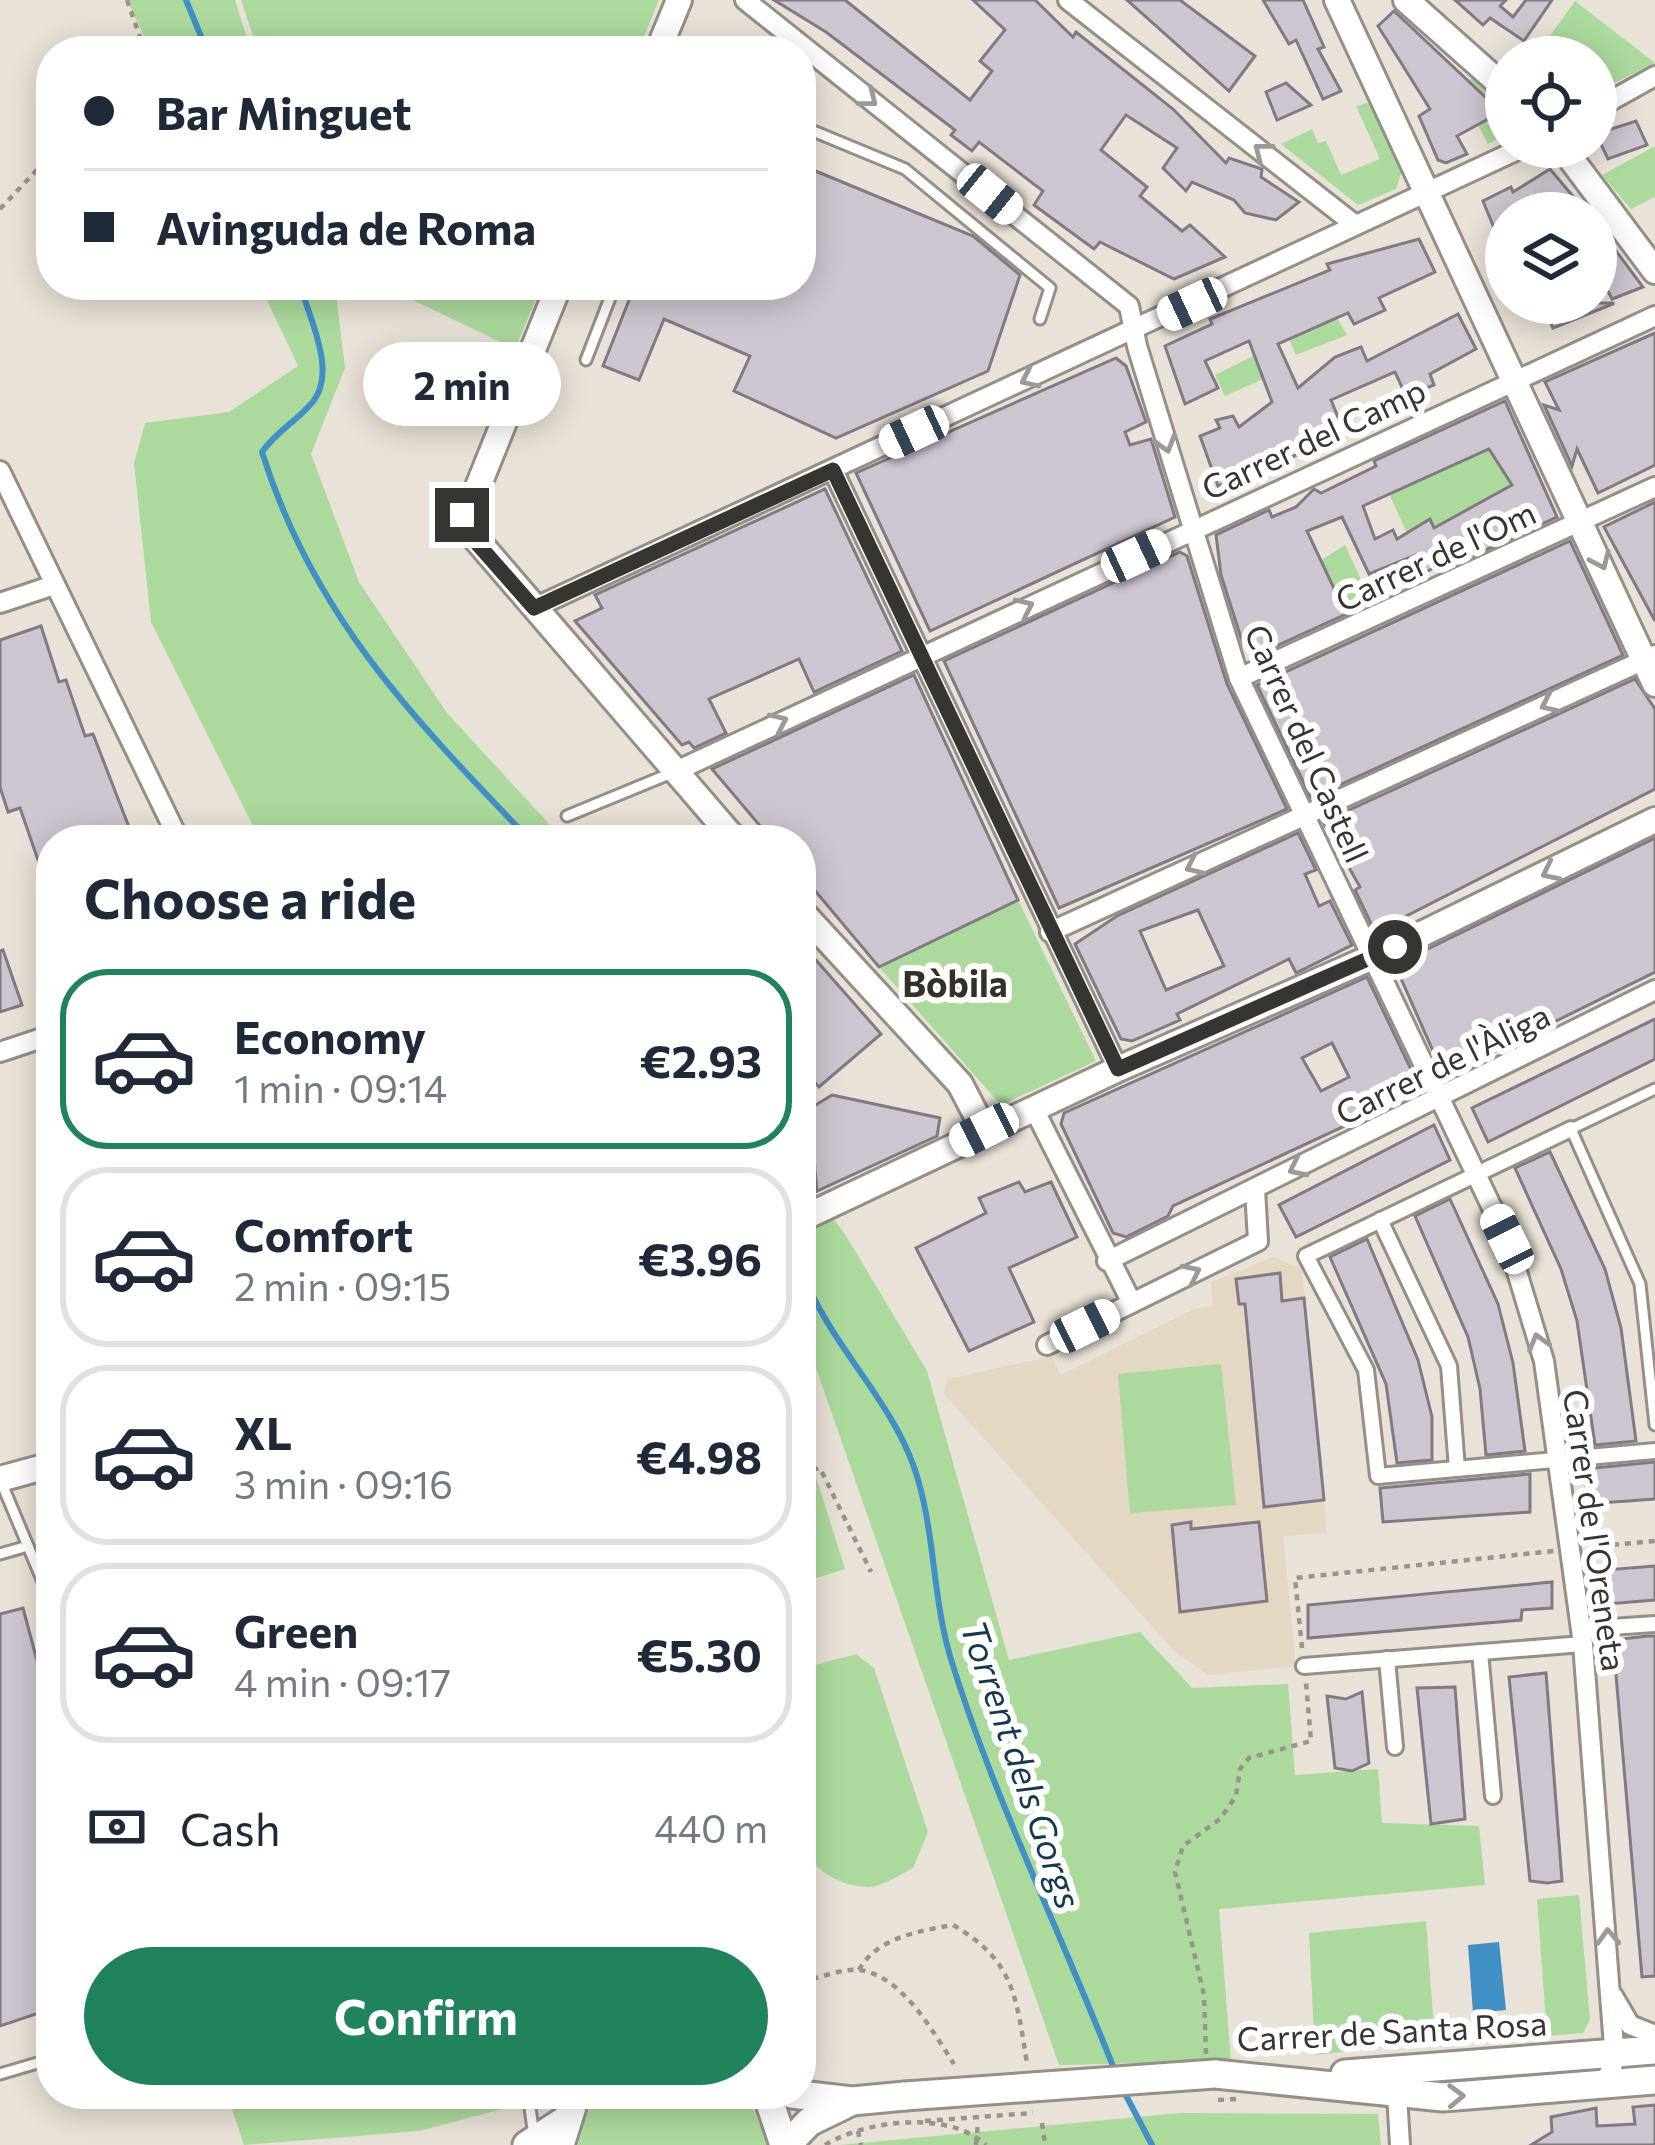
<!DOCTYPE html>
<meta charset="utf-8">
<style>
body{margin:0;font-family:Commissioner,sans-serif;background:#f2f2f3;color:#1f2937;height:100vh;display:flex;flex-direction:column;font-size:45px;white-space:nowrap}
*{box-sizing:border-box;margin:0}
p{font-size:39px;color:#747a83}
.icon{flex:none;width:66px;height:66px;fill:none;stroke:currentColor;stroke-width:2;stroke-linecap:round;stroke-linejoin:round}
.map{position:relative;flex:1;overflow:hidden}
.drawer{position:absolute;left:36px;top:825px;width:780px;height:1284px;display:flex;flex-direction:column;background:#fff;border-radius:48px;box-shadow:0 6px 30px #0003}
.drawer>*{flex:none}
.guide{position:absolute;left:36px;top:36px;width:780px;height:264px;border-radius:48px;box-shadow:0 6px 30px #0003;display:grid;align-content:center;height:264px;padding:0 48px;background:#fff}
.tools{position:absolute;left:1485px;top:36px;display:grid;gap:24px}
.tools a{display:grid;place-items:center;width:132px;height:132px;border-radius:50%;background:#fff;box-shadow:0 6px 30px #0003;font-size:60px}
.end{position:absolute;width:54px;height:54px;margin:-27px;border:15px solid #373531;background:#fff;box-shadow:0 0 0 6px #fff}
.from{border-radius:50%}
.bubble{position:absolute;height:84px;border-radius:42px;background:#fff;box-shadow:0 6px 30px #0003;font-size:39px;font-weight:700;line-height:84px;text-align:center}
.car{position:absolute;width:36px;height:72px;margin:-36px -18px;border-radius:15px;box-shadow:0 0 9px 3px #0007;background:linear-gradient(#fff 24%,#345 0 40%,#fff 0 76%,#345 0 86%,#fff 0)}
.guide b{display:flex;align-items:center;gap:42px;height:114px;font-size:45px}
.guide b+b{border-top:3px solid #e0e1e3}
.guide i{width:30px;height:30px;background:#1f2937}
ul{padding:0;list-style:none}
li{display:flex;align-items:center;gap:36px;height:180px;margin:0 24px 18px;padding:0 24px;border:6px solid #e0e1e3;border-radius:48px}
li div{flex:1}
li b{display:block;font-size:45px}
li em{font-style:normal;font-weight:700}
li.selected{border-color:#21835c}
li>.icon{width:108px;height:108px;stroke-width:1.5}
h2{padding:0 48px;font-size:54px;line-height:144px}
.pay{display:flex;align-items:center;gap:30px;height:132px;padding:0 48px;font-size:45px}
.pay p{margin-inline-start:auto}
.cta{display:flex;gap:24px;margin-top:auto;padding:24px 48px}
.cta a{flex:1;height:138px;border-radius:72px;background:#21835c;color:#fff;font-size:48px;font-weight:700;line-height:138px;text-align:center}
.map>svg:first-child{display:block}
</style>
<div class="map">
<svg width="1655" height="2145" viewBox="0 0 1655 2145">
<rect width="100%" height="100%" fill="#e9e2d8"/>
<path fill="#e4d7c4" d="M1274 1257 1302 1269 1327 1533 1283 1536 1296 1666 1208 1675 1175 1652 943 1393 948 1379 1052 1356 1061 1375 1196 1308 1213 1306 1211 1282Z"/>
<g fill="#acda9d">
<path d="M127 0H235L251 51H151Z"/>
<path d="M241 0H659L638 51H258Z"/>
<path d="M1575 1 1655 63 1596 92V57H1535Z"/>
<path d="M1476 76 1506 105V135L1488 144 1478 125 1500 112 1466 82Z"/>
<path d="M1371 102 1402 170 1396 189 1358 205 1281 144 1312 129 1318 143 1326 141 1341 175 1380 159 1356 106Z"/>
<path d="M1655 146V197L1631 209 1602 175Z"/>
<path d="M260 285H342L336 294 345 368 311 454 359 582 447 713 564 840H260L151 622 134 463 145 423 229 412 298 366Z"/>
<path d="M381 285H542L515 349Z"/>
<path d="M1337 318 1347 335 1296 355 1289 339Z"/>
<path d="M1253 356 1263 379 1225 396 1215 375Z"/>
<path d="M1490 447 1512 485 1435 529 1407 533 1389 494Z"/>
<path d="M1345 545 1372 603 1346 613 1320 561Z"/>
<path d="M1018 900 1096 1061 1001 1105 879 967Z"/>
<path d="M801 1126 812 1192 845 1234 927 1371 1009 1660 1140 1632 1192 1688 1288 1684 1295 1775 1378 1769 1382 1823 1479 1826 1485 1885 1219 1909 1231 2061 1059 2065 801 1325Z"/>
<path d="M1221 1364 1236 1505 1130 1513 1118 1374Z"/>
<path d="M816 1477 845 1569 801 1583V1481Z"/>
<path d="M856 1654 874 1668 928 1832 913 1868C901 1874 882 1887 868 1887 838 1886 809 1868 801 1840V1669Z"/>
<path d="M1579 1895 1590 2020 1583 2033 1547 2036 1537 1899Z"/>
<path d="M1426 1921 1435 2042 1315 2055 1309 1933Z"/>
<path d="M227 2094H516L518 2105 419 2131 244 2145Z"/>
<path d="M600 2094H747L769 2145H578L585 2117Z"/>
<path d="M1180 2113 1378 2114 1381 2145H840Z"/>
</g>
<path fill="#4090c5" d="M1499 1942 1506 2010 1473 2013 1468 1945Z"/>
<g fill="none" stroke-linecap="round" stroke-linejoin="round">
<g stroke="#4090c5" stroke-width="6">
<path d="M186 0 207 51"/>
<path d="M300 285C310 320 339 375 310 405 294 423 276 432 262 452 313 616 414 719 530 840"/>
<path d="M801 1268C827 1342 889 1396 914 1467 935 1527 932 1595 950 1656 994 1800 1062 1934 1116 2074"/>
<path d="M1121 2086 1152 2145"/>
</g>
</g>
<g fill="#cdc5cf" stroke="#817a82" stroke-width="3" fill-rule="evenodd">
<path d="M774 0H845L970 100 992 71 980 61 1005 30 973 0H1035L1073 37 1076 32 1173 109 1226 163 1229 158 1262 169 1261 177 1299 202 1276 220 1245 213 1234 200 1192 182 1186 191 1163 168 1177 148 1126 115 1101 150 1147 187 1140 196 1182 231 1190 225 1225 257 1174 279 1100 242 1094 249 1034 205 1043 191 979 142 972 151 951 135 955 130 826 32Z"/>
<path d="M1127 0H1180L1255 56 1229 91Z"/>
<path d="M1263 0H1303L1324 47 1318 49 1341 91 1323 99 1296 40 1289 44Z"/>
<path d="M1455 0H1506L1500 6 1513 17 1526 0H1552L1524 41 1490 18 1483 25Z"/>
<path d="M1394 11 1501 112 1457 136 1467 154 1446 163 1438 160 1419 116 1430 109 1378 26Z"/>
<path d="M1286 83 1311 105 1277 120 1266 92Z"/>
<path d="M1636 121 1647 145 1608 159 1596 134Z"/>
<path d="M801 165 973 236 1020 275 988 371 836 438 734 391 750 356 664 319 639 380 603 366 635 285H801Z"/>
<path d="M1550 169 1587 213H1506L1505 255 1483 201 1511 187 1513 192Z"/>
<path d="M1419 239 1435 272 1379 298 1385 310 1354 324 1348 313 1278 344 1298 388 1335 357 1361 347 1367 361 1458 314 1476 349 1430 374 1434 385 1406 396 1395 372 1331 400 1340 422 1297 443 1302 453 1218 486 1200 436 1220 428 1216 420 1233 416 1239 427 1272 402 1249 341 1205 361 1218 388 1185 404 1165 346 1212 324 1210 319 1330 270 1327 264Z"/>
<path d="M1607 239 1643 287 1612 299 1596 268V245Z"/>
<path d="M1541 303H1613V304L1553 328Z"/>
<path d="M1655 333V465L1598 493 1577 449 1572 466 1544 405 1559 410 1545 382Z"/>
<path d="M1116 358 1126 366 1146 422 1125 432 1130 445 1151 439 1175 517 930 631 856 473Z"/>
<path d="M1505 401 1557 517 1453 565 1450 559 1426 572 1416 555 1369 574 1342 517 1307 531 1346 614 1263 652 1243 644 1221 575 1216 535 1269 510 1272 517 1296 507 1314 489 1321 493 1376 466 1374 461ZM1489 449 1512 485 1434 528 1430 519 1397 539 1393 530 1375 539 1363 506Z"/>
<path d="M825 489 902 651 814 692 799 659 709 699 726 733 694 748 689 742 682 745 575 621 602 608 595 595Z"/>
<path d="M1655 502V621L1604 527Z"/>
<path d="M1570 541 1623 655 1311 798 1257 685Z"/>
<path d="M1180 552 1187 556 1227 684 1287 809 1059 908 944 661Z"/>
<path d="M41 626 59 682 66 680 85 736 93 734 134 840H51L48 889 20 808 8 812 0 787V640Z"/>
<path d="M914 675 1018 900 879 967 801 874V840H772L712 769Z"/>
<path d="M1635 679 1655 709V789L1375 932 1355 890 1360 887 1323 822Z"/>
<path d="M1298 833 1316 870 1305 874 1319 906 1330 901 1352 945 1296 973 1289 959 1177 1014 1180 1020 1132 1041 1121 1039 1075 944 1117 916ZM1198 910 1224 966 1166 990 1140 931Z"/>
<path d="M1655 838V972L1451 1073 1441 1069 1395 965Z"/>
<path d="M801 943 881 1034 819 1087 801 1067Z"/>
<path d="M3 950 22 1005 0 1012V951Z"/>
<path d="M1367 977 1417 1082 1381 1109 1173 1206 1168 1216 1126 1237 1113 1233 1061 1124 1064 1113ZM1332 1043 1349 1077 1321 1091 1302 1058Z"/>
<path d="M1655 1019V1059L1488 1142 1472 1108Z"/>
<path d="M832 1095 940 1118 937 1136 817 1191 809 1109Z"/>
<path d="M1434 1125 1450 1160 1296 1237 1279 1205Z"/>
<path d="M1550 1152 1605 1269 1621 1328 1636 1441 1595 1445 1577 1321 1561 1269 1515 1168Z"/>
<path d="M1019 1182 1025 1192 1051 1182 1077 1237 1009 1268 1034 1322 969 1351 916 1248 986 1213 979 1198Z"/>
<path d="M1450 1199 1498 1304 1513 1363 1525 1451 1486 1455 1480 1389 1468 1337 1415 1216Z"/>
<path d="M1367 1239 1418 1360 1432 1417V1460L1397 1463 1386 1384 1330 1257Z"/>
<path d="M1280 1273 1282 1301 1304 1298 1324 1500 1264 1507 1245 1304H1239L1236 1279Z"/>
<path d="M1655 1462V1499L1587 1504 1584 1469Z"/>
<path d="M1530 1474V1512L1383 1522 1380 1488Z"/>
<path d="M1191 1522V1529L1259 1522 1267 1601 1180 1612 1172 1525Z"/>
<path d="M1655 1566V1600L1596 1605 1592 1571Z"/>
<path d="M1552 1582V1608L1522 1610 1521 1620 1308 1638V1605Z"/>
<path d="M23 1608 51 1713V2009L0 2026V1614Z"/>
<path d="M1648 1636H1655V1976L1642 1977 1613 1640Z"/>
<path d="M1546 1673 1562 1881 1547 1883 1530 1881 1509 1677Z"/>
<path d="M1455 1687 1465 1819 1431 1824 1417 1688Z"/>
<path d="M1362 1692 1369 1763 1352 1771 1335 1768 1327 1696 1346 1699Z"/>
<path d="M1655 2105V2145H1531L1552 2132 1551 2117 1596 2108 1597 2126 1635 2124 1633 2107Z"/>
</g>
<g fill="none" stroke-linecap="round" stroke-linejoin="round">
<g stroke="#968f86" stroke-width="15">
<g id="service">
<path d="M801 126 905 169 1050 288 1040 319"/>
<path d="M586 360 615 285"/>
<path d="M567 816 674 772"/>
<path d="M1655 1089 1571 1129 1640 1284 1655 1425"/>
<path d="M2 1484 51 1601"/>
<path d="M0 1554 28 1546"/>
<path d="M0 2074 51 2059"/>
<path d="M528 2094 534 2136"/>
</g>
</g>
<g stroke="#968f86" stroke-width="20">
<g id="pedestrian">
<path d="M1571 1129 1306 1256 1366 1370 1378 1476 1655 1451"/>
<path d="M1380 1220 1449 1366 1457 1469"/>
<path d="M1581 1629 1655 1624"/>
<path d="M1480 1652 1493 1796"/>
<path d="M1387 1659 1395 1747"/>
<path d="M1304 1666 1583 1644"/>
</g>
</g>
<g stroke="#968f86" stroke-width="24">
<g id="minor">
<path d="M745 0 1129 306 1137 346 1239 678 1507 1239 1544 1361 1583 1644 1615 2060 1604 2084"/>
<path d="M1068 0 1354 224"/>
<path d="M1596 109 1655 76"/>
<path d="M833 470 1118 1069"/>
<path d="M0 471 179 840"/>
<path d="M0 603 54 585"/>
<path d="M534 608 1524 147"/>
<path d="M1239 678 1655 487"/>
<path d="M674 772 1655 316"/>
<path d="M1050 932 1655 655"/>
<path d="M0 1052 51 1035"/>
<path d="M1029 1110 1036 1113 1132 1303 1258 1241 1255 1189"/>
<path d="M1107 1261 1655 990"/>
<path d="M1047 1345 1132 1303"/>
<path d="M1613 1996 1630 2025 1655 2035"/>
<path d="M1397 2094 1400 2145"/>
</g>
</g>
<g stroke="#968f86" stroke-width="30">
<g id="tertiary">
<path d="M1337 0 1655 684"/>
<path d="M1406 0 1506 89"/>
<path d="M658 51 679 0"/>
<path d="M1562 147 1655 271"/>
<path d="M559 285 463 524 735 840"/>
<path d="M801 911 960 1084 984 1130"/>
<path d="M801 1219 1118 1069 1395 947 1655 820"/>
<path d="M0 1479 51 1465"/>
</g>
</g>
<g stroke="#968f86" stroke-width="33">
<g id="secondary">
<path d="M1215 2074 1443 2097 1655 2080"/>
<path d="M1345 2074 1655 2050"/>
<path d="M767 2094 784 2145"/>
<path d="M792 2094 852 2101 905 2096"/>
<path d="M527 2145 564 2121"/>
<path d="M560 2145 576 2094"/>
<path d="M787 2145 809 2122 848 2103"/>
</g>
</g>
<g stroke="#99948d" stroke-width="4.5" stroke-dasharray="6 6" stroke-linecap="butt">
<path d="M127 0 145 51"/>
<path d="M0 209 51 155"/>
<path d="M801 1473 820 1468 871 1572"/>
<path d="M1589 1547 1655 1541"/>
<path d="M1302 1648 1295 1578 1554 1551"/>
<path d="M859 1970C876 1938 919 1931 953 1925 1015 1961 1016 1997 1027 2063"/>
<path d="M801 1982C817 1979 842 1968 859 1970 902 1975 933 2032 954 2064"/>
<path d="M1206 2054 1204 1995 1175 1872 1183 1846 1220 1819 1236 1796 1240 1769 1249 1758 1311 1741 1306 1683"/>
<path d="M1042 2123 1045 2145"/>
<path d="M858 2131 861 2145"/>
<path d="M825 2145C866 2120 949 2110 986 2145"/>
<path d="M976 2145 978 2123"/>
</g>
<use href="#service" stroke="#fff" stroke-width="9"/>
<use href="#pedestrian" stroke="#fff" stroke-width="14"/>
<use href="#minor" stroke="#fff" stroke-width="18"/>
<use href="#tertiary" stroke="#fff" stroke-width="24"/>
<use href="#secondary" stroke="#fff" stroke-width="27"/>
<g stroke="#968f86" stroke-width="33" stroke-linecap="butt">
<path id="secondary-bridge" d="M905 2096 1215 2074"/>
</g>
<g stroke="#99948d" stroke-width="4.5" stroke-dasharray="6 6" stroke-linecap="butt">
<path d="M1218 2100 1236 2099"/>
<path d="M925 2121 1033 2113"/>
</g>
<use href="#secondary-bridge" stroke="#fff" stroke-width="27"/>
</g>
<defs><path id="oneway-chevron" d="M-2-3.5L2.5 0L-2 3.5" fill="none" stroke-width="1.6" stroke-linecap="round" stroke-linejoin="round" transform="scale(3)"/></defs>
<g stroke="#9b9a98">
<use href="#oneway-chevron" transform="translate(869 99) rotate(38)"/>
<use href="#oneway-chevron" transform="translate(1262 151) rotate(-142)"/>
<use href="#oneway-chevron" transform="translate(1029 379) rotate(155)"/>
<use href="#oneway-chevron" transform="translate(1166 444) rotate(73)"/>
<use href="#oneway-chevron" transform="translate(1601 561) rotate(66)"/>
<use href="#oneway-chevron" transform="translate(1025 607) rotate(-25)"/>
<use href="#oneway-chevron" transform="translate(1549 704) rotate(155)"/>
<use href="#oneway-chevron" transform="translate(779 722) rotate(-25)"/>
<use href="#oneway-chevron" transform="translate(1194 866) rotate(155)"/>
<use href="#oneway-chevron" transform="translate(1550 872) rotate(154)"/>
<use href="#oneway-chevron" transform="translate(1297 1168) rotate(154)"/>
<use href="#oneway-chevron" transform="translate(1192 1273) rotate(-26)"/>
<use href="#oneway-chevron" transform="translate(1538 1342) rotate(-106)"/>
<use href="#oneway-chevron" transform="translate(1608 1937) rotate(-92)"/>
<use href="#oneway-chevron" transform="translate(1456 2096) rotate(-2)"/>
</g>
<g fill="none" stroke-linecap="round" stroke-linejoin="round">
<path stroke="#373531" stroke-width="15" d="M462 515 468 533 534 608 833 470 1118 1069 1395 947"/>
</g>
<g text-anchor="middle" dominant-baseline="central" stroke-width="12" stroke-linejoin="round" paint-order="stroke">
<g font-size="33" fill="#373531" stroke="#fff">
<text transform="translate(1313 438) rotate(-25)">Carrer del Camp</text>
<text transform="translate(1435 555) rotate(-25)">Carrer de l'Om</text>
<text transform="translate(1308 743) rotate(66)">Carrer del Castell</text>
<text transform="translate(1442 1063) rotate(-26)">Carrer de l'Àliga</text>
<text transform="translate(1596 1530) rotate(82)">Carrer de l'Oreneta</text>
<text transform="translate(1392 2030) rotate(-3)">Carrer de Santa Rosa</text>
</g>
<g font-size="36" font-weight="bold" fill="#342f27" stroke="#fff">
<text x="955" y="982">Bòbila</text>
</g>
<g font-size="36" font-style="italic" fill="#16384f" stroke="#fff">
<text transform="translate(1023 1764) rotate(71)">Torrent dels Gorgs</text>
</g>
</g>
</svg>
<div class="tools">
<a><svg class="icon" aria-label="locate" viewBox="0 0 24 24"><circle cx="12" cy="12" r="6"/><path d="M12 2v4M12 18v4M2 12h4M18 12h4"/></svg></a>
<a><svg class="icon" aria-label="layers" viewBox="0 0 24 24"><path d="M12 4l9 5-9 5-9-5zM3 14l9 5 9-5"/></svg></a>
</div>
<i class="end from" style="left:1395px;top:947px"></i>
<i class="end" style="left:462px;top:515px"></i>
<div class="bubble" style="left:363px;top:342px;width:198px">2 min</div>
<i class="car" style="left:990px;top:194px;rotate:129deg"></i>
<i class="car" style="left:1192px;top:304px;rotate:245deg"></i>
<i class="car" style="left:914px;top:432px;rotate:245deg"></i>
<i class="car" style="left:1136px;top:556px;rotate:65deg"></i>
<i class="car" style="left:984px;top:1130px;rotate:243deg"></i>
<i class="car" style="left:1507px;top:1239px;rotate:334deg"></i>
<i class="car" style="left:1085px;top:1326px;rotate:64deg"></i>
<div class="guide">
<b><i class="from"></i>Bar Minguet</b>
<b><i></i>Avinguda de Roma</b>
</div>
<section class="drawer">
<h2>Choose a ride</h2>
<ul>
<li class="selected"><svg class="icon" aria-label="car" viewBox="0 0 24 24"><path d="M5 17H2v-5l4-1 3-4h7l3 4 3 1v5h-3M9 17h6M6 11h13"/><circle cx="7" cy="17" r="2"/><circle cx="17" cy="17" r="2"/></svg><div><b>Economy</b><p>1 min · 09:14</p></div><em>€2.93</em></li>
<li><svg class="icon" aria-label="car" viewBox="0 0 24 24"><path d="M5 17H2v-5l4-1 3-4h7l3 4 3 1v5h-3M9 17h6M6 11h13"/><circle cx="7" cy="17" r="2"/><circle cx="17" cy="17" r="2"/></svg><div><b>Comfort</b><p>2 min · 09:15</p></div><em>€3.96</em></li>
<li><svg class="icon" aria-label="car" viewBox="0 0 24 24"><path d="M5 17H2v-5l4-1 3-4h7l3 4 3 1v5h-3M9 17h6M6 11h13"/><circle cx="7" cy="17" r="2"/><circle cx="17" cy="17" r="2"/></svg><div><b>XL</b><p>3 min · 09:16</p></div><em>€4.98</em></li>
<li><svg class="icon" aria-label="car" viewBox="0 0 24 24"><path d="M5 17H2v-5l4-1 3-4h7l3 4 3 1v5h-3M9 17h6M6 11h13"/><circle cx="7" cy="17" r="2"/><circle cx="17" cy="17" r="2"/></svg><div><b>Green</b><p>4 min · 09:17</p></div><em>€5.30</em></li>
</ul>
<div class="pay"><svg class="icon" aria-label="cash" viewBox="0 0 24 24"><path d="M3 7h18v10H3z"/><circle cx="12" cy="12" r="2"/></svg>Cash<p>440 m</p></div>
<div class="cta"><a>Confirm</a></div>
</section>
</div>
